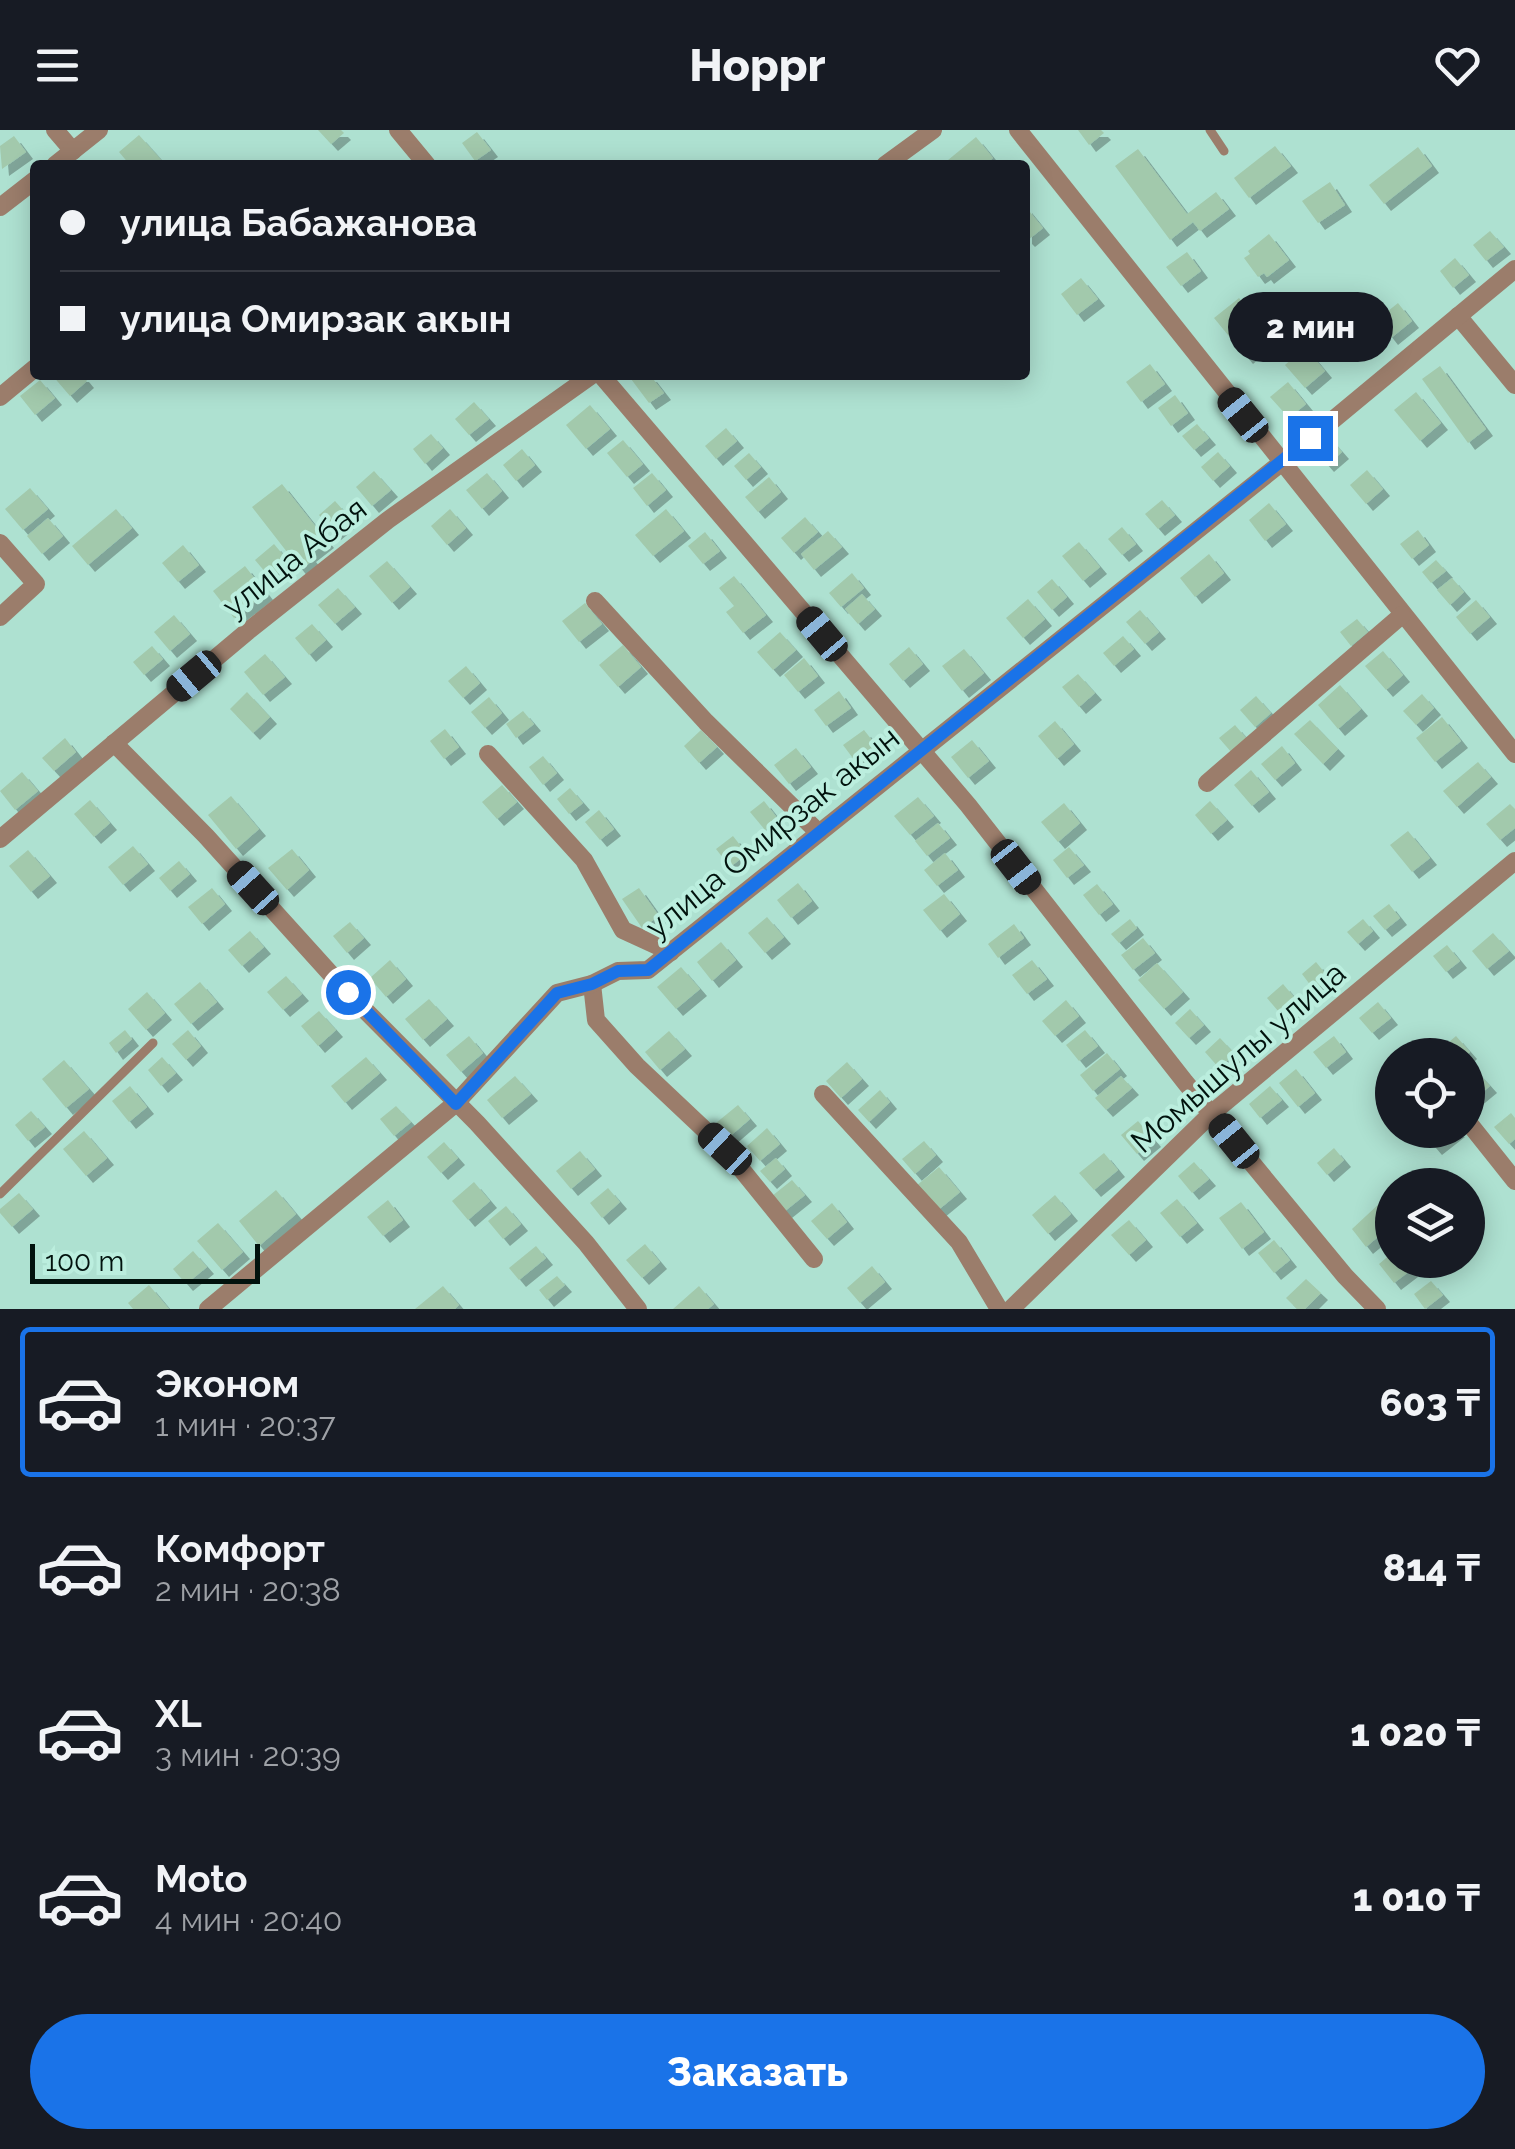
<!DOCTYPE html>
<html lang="ru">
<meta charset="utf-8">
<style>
body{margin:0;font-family:Raleway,sans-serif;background:#242831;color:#f1f3f6;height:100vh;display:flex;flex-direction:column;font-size:38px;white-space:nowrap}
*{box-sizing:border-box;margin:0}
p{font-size:32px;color:#9ea1a6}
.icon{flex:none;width:55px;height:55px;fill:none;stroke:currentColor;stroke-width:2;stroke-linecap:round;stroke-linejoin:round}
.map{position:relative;height:1179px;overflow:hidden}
.sheet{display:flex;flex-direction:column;background:#171b24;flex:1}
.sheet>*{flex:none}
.hud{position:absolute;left:30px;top:30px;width:1000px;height:220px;border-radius:10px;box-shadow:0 5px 25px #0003;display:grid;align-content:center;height:220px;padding:0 30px;background:#171b24}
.fabs{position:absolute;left:1375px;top:908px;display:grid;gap:20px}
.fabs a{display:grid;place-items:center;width:110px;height:110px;border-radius:50%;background:#171b24;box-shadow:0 5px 25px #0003;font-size:50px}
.scale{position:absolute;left:30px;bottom:25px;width:230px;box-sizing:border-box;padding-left:10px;border:5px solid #01120d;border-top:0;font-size:28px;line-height:35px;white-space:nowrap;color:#01120d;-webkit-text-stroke:8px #bbeede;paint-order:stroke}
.end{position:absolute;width:45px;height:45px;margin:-22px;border:12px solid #1a73e8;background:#fff;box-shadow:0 0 0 5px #fff}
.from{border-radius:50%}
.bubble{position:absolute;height:70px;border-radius:35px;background:#171b24;box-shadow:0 5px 25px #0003;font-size:32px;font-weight:800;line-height:70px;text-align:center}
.car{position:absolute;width:30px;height:60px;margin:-30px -15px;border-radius:12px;box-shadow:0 0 8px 2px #0007;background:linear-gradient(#222 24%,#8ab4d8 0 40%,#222 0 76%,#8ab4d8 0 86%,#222 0)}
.hud b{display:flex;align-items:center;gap:35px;height:95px;font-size:38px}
.hud b+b{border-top:2px solid #363941}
.hud i{width:25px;height:25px;background:#f1f3f6}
ul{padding:18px 0 0;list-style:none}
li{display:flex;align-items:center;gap:30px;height:150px;margin:0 20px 15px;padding:0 10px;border:5px solid transparent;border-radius:10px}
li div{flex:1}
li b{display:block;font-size:38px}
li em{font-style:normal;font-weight:800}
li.current{border-color:#1a73e8}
li>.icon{width:90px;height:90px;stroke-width:1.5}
.cta{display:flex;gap:20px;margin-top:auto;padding:20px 30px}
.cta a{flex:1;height:115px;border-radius:60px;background:#1a73e8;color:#fff;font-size:40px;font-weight:800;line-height:115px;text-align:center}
header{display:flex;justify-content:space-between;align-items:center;height:130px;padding:0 30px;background:#171b24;font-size:45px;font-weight:800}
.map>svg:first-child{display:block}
</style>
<header><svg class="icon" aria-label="menu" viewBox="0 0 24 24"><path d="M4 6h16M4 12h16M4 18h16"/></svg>Hoppr<svg class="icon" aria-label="heart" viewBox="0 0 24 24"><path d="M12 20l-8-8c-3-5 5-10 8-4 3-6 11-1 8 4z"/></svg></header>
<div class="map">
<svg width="1515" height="1179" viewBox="0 0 1515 1179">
<defs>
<filter id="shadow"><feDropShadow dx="7" dy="7" stdDeviation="0" flood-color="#0004"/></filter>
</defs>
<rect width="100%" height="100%" fill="#aee1d1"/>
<g fill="#a2c9ac" filter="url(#shadow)">
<path d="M318 0H341L344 3 331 14Z"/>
<path d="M1078 0H1101L1104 3 1089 15Z"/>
<path d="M477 2 491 20 475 31 462 13Z"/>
<path d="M139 5 163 32 160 35H130L119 22Z"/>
<path d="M14 6 26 22 2 39 0 16Z"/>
<path d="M976 7 993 28 985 35H942Z"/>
<path d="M1275 16 1291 36 1249 68 1234 48Z"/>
<path d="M1418 17 1432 36 1384 74 1369 55Z"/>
<path d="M1138 19 1187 84 1216 62 1229 79 1200 101 1193 92 1170 110 1115 36Z"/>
<path d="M1330 52 1345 75 1318 93 1302 71Z"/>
<path d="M1025 76 1043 98 1028 110 1025 107Z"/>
<path d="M1490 101 1504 117 1486 131 1473 115Z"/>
<path d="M1269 104 1289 130 1267 147 1264 143 1258 147 1244 128 1250 124 1248 121Z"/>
<path d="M1187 122 1201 141 1181 156 1166 137Z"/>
<path d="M1455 128 1469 145 1453 158 1440 141Z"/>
<path d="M1081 148 1098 169 1077 185 1061 164Z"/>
<path d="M1239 168 1270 207 1246 227 1214 188Z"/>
<path d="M1398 173 1412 191 1391 208 1377 190Z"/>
<path d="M1305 217 1325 241 1305 258 1285 235Z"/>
<path d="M1150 234 1165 254 1141 272 1126 252Z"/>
<path d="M1440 236 1486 299 1468 313 1422 249Z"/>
<path d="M52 245H82L87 251 70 266Z"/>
<path d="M637 245H650L664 263 649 273 631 249Z"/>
<path d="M40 250 55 268 35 285 20 266Z"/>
<path d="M1288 252 1306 274 1289 288 1270 267Z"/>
<path d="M1416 262 1441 293 1420 311 1394 280Z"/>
<path d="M1175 265 1188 283 1171 296 1158 278Z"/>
<path d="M474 272 489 289 469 305 455 289Z"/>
<path d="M590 275 610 299 586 319 566 295Z"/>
<path d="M1197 294 1209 308 1194 320 1182 306Z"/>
<path d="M726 298 737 311 716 329 705 316Z"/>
<path d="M431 304 443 318 425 334 413 319Z"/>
<path d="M1328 306 1342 322 1327 335 1313 319Z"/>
<path d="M623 310 643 334 627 347 607 323Z"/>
<path d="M522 319 535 335 516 351 503 335Z"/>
<path d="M1218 322 1230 336 1213 351 1201 337Z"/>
<path d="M749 323 761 337 746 350 734 336Z"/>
<path d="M1367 340 1383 359 1366 374 1350 355Z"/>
<path d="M374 341 391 360 372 376 356 357Z"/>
<path d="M487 343 502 361 482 379 466 360Z"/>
<path d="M652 343 666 360 647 376 633 358Z"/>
<path d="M769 347 781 362 758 382 745 367Z"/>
<path d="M282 354 327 411 309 425 313 430 301 440 252 377Z"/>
<path d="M30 358 48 379 23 400 5 379Z"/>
<path d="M1162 370 1175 385 1158 399 1145 384Z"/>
<path d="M335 371 351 389 334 403 319 385Z"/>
<path d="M1269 373 1286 394 1265 411 1249 390Z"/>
<path d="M116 379 132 398 88 435 72 416Z"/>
<path d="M450 379 466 398 447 415 431 396Z"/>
<path d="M666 379 684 401 653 426 635 405Z"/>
<path d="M805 387 818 402 794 423 781 408Z"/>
<path d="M48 388 63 406 42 424 27 406Z"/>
<path d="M1122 397 1136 414 1122 425 1108 409Z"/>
<path d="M1418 400 1429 415 1412 429 1400 414Z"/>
<path d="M828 401 842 417 814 440 801 424Z"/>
<path d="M705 402 720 421 703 434 688 416Z"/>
<path d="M1079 412 1100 437 1083 451 1062 426Z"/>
<path d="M274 414 290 433 271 449 255 430Z"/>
<path d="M183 415 199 435 178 452 162 433Z"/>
<path d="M1209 424 1224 443 1195 467 1180 448Z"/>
<path d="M1436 430 1446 441 1431 453 1422 442Z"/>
<path d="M387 431 410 457 392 473 369 446Z"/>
<path d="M245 436 266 463 234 488 213 461Z"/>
<path d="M852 443 864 458 841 477 829 463Z"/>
<path d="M734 446 766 485 743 503 726 482 734 476 719 458Z"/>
<path d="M1452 448 1464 462 1450 475 1437 460Z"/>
<path d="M1052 449 1067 467 1052 480 1037 462Z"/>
<path d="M338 458 355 477 335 494 318 475Z"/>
<path d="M862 464 875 479 858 494 845 479Z"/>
<path d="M1028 469 1045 489 1023 508 1006 488Z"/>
<path d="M1476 470 1490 487 1470 504 1456 487Z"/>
<path d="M585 473 602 494 579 512 562 491Z"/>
<path d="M1140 480 1159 502 1145 514 1126 492Z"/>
<path d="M174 485 190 504 170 521 154 502Z"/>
<path d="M1357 489 1368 502 1351 516 1340 502Z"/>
<path d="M312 494 326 510 309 525 295 508Z"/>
<path d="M780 502 796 520 773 540 757 522Z"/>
<path d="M1123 506 1134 519 1114 536 1103 523Z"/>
<path d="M623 515 641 537 618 557 599 535Z"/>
<path d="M152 516 163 529 144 545 133 532Z"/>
<path d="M909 517 923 534 903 551 889 534Z"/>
<path d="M964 519 984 543 962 561 942 536Z"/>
<path d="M1383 521 1403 545 1386 560 1365 536Z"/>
<path d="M265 524 285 547 263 565 244 542Z"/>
<path d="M804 528 818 546 798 562 784 545Z"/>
<path d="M466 536 480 553 463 568 448 551Z"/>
<path d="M1078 544 1095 563 1079 577 1062 557Z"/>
<path d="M1340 555 1361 579 1338 599 1318 575Z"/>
<path d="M839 561 851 578 826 596 814 580Z"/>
<path d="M247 562 270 587 253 603 230 579Z"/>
<path d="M1422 564 1434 578 1416 595 1403 581Z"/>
<path d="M1256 566 1271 583 1255 597 1240 580Z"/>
<path d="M489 567 502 583 485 598 471 582Z"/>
<path d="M523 581 534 594 516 608 506 594Z"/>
<path d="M1442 587 1461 611 1435 632 1416 608Z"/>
<path d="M1310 590 1338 619 1323 634 1294 604Z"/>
<path d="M1055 591 1074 614 1057 629 1038 606Z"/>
<path d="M1235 595 1247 609 1232 623 1219 608Z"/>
<path d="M445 599 459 617 444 629 430 611Z"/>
<path d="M701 600 717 617 699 633 684 616Z"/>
<path d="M864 600 879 619 858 635 843 615Z"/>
<path d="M65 608 76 622 54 641 42 628Z"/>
<path d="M972 610 989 631 968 648 951 627Z"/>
<path d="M1282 616 1295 633 1275 650 1261 634Z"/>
<path d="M796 618 811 637 789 654 774 635Z"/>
<path d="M543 626 557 643 543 655 529 637Z"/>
<path d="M1478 632 1491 647 1457 677 1443 661Z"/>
<path d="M1251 640 1269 662 1252 676 1234 655Z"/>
<path d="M22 642 38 661 15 680 0 661Z"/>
<path d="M502 655 517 672 497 689 482 672Z"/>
<path d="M570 658 583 673 569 684 557 669Z"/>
<path d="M231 666 259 699 236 719 208 685Z"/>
<path d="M918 667 934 686 910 705 894 686Z"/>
<path d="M90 670 110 693 94 707 74 684Z"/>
<path d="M764 671 778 689 765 700 750 682Z"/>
<path d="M1210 671 1227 690 1211 704 1195 685Z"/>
<path d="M1064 673 1080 693 1058 712 1041 692Z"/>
<path d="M1510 674 1515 679V698L1500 710 1486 694Z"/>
<path d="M599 680 614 699 600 710 585 692Z"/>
<path d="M938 693 950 708 927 726 915 711Z"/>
<path d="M1408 701 1430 728 1412 742 1390 715Z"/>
<path d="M733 706 747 724 730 737 716 719Z"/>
<path d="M133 716 148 734 123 755 108 737Z"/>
<path d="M1069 717 1084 735 1067 748 1053 730Z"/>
<path d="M292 719 309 740 287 760 268 738Z"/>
<path d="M28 720 50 746 31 762 9 736Z"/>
<path d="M945 723 958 740 937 756 924 740Z"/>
<path d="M179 731 190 744 170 761 159 748Z"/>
<path d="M798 753 812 771 791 788 777 770Z"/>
<path d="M1097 754 1113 774 1099 785 1083 765Z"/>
<path d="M212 758 225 774 202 794 188 777Z"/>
<path d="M639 758 659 786 642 798 622 769Z"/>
<path d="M944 764 960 784 940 801 923 780Z"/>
<path d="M1389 774 1400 788 1385 800 1373 786Z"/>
<path d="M767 787 784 807 765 823 748 803Z"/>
<path d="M1130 789 1137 798 1119 813 1111 804Z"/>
<path d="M1363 789 1373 801 1358 814 1347 802Z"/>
<path d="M350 792 364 808 347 823 333 806Z"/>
<path d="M1014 794 1024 808 998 828 988 814Z"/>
<path d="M250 801 264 817 242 836 228 820Z"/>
<path d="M1493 803 1509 821 1487 839 1472 821Z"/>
<path d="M1143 808 1155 823 1133 840 1121 825Z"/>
<path d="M721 812 736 830 712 851 697 832Z"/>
<path d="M1447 815 1460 831 1446 842 1433 826Z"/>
<path d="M390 830 406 849 386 867 370 848Z"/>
<path d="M1032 830 1047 849 1027 864 1012 845Z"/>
<path d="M1316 832 1329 848 1314 860 1302 844Z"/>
<path d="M1157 833 1183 862 1164 879 1138 850Z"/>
<path d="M681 837 700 859 676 879 657 857Z"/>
<path d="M286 846 302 864 283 880 267 862Z"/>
<path d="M200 852 217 872 191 894 174 874Z"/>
<path d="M1283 854 1300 874 1284 888 1267 868Z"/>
<path d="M147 862 165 883 146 900 128 879Z"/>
<path d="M429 869 447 889 423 910 405 889Z"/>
<path d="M1066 870 1079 886 1055 906 1042 891Z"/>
<path d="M1378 872 1391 888 1372 903 1359 888Z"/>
<path d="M1190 879 1204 895 1189 908 1175 893Z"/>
<path d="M319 881 336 900 318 916 301 896Z"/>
<path d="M125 900 132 909 116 923 109 913Z"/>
<path d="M188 900 201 916 186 930 172 914Z"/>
<path d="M1085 900 1098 916 1079 931 1066 915Z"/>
<path d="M669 901 685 919 660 940 645 922Z"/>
<path d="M469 906 483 923 461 942 446 925Z"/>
<path d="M1334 906 1346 922 1326 938 1313 922Z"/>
<path d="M1456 906 1470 922 1467 925H1434Z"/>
<path d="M1220 908 1235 924 1219 938 1205 922Z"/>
<path d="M1107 923 1120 939 1093 961 1080 945Z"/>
<path d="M162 927 176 943 161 956 148 940Z"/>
<path d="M366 927 380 943 345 973 331 956Z"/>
<path d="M64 930 89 959 66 978 42 949Z"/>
<path d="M847 932 862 949 841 968 826 951Z"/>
<path d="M1472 936 1490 956 1473 970 1468 964V941Z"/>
<path d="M1296 939 1315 963 1298 977 1279 953Z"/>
<path d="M515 946 531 964 502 988 487 970Z"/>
<path d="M1121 946 1132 958 1106 980 1095 968Z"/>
<path d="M130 956 147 977 129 992 112 971Z"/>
<path d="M1270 956 1282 970 1260 988 1249 974Z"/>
<path d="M880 960 890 972 869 992 858 980Z"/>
<path d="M738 975 750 989 728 1008 716 993Z"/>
<path d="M396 976 411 992 394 1006 380 989Z"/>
<path d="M31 981 45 997 28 1011 15 995Z"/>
<path d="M1511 983 1515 988V1009L1509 1014 1494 997Z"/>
<path d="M1138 991 1154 1010 1137 1024 1121 1005Z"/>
<path d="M767 998 780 1014 760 1031 747 1016Z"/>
<path d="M1425 1000H1458L1435 1018 1422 1003Z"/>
<path d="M84 1001 107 1028 86 1046 63 1019Z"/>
<path d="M924 1011 936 1025 915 1044 902 1029Z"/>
<path d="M444 1012 458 1028 441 1043 427 1027Z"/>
<path d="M1334 1018 1344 1030 1327 1045 1317 1033Z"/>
<path d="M580 1021 595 1039 571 1059 556 1041Z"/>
<path d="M1104 1023 1118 1040 1094 1060 1079 1043Z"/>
<path d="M776 1028 785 1039 770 1052 760 1041Z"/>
<path d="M1194 1032 1209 1049 1192 1063 1178 1046Z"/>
<path d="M939 1037 960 1062 937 1081 916 1056Z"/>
<path d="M792 1050 805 1065 785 1081 772 1066Z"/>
<path d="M474 1052 490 1071 468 1090 452 1071Z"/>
<path d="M608 1058 620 1072 602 1088 590 1073Z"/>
<path d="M276 1060 296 1084 259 1116 239 1091Z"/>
<path d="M19 1063 33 1079 12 1097 0 1083V1079Z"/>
<path d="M1055 1065 1071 1084 1048 1104 1032 1085Z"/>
<path d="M1177 1069 1197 1093 1180 1107 1160 1083Z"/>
<path d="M388 1070 403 1090 383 1106 367 1087Z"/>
<path d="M1241 1072 1264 1102 1242 1119 1219 1088Z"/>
<path d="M1381 1072 1392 1086V1095L1366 1117 1352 1099Z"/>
<path d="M832 1073 847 1092 827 1109 811 1091Z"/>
<path d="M506 1076 521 1094 503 1109 488 1091Z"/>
<path d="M1129 1090 1146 1110 1129 1125 1111 1105Z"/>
<path d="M218 1093 243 1122 222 1140 197 1111Z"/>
<path d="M1274 1110 1290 1130 1274 1143 1258 1123Z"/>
<path d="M645 1114 660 1132 642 1148 626 1130Z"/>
<path d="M536 1116 546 1128 519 1150 509 1138Z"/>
<path d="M193 1121 207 1137 186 1154 173 1139Z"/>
<path d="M1392 1123V1130H1403L1411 1140 1394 1153 1379 1134Z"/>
<path d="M872 1136 885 1152 860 1173 847 1158Z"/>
<path d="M557 1146 565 1155 547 1170 539 1160Z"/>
<path d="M1306 1149 1321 1163 1305 1179H1297L1286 1168Z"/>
<path d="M1431 1151 1443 1165 1425 1179 1414 1164Z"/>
<path d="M149 1155 169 1179H133L128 1173Z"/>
<path d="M443 1156 459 1175 455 1179H415Z"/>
<path d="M699 1156 714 1174 708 1179H673Z"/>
</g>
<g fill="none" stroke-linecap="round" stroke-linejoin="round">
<g stroke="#9b7d6b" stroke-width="9">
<path d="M1210 0 1224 21"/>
<path d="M0 1064 153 913"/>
</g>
<g stroke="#9b7d6b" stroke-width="18">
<path d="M55 0 73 21"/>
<path d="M398 0 427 35"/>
<path d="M1018 0 1515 624"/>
<path d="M55 35 99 0"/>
<path d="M885 35 933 0"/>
<path d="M0 77 35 50"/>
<path d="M1458 186 1515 255"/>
<path d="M601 245 968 675 1185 952 1345 1146 1377 1179"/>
<path d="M0 267 35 238"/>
<path d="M0 413 36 454 0 487"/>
<path d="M595 471 706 592 819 703"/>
<path d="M114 613 206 706 347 862 477 993 586 1113 638 1179"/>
<path d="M488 624 584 730 623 800 671 822"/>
<path d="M1207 653 1402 485"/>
<path d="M0 709 248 501 388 390 592 245"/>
<path d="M592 854 596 890 637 936 725 1019 814 1129"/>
<path d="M823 964 959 1112 999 1179"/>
<path d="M1468 992 1515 1051"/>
<path d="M208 1179 456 973 557 863 592 854 618 841 648 840 1281 333 1515 139"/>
<path d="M1011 1179 1211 984 1515 731"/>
</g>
</g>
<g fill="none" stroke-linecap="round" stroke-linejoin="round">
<path stroke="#1a73e8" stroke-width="12" d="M348 862 456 974 557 863 592 854 618 841 648 840 1310 308"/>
</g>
<g text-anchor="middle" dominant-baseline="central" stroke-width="8" stroke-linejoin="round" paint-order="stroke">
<g font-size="32" fill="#01120d" stroke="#bbeede">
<text transform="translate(294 427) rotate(-38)">улица Абая</text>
<text transform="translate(772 702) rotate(-39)">улица Омирзак акын</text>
<text transform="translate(1238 927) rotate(-41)">Момышулы улица</text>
</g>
</g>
</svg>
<div class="fabs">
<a><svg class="icon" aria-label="locate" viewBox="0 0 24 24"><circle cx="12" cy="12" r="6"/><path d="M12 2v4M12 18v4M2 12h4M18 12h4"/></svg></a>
<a><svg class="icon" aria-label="layers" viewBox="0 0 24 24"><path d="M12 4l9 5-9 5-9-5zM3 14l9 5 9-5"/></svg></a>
</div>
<div class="scale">100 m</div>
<i class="end from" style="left:348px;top:862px"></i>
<i class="end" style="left:1310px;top:308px"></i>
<div class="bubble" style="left:1228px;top:162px;width:165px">2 мин</div>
<i class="car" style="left:1243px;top:285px;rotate:321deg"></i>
<i class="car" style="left:822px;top:504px;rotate:320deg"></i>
<i class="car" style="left:194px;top:546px;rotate:230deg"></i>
<i class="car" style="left:1016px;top:737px;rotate:142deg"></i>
<i class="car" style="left:253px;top:758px;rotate:318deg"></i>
<i class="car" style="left:1234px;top:1011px;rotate:321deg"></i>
<i class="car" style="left:725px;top:1019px;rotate:313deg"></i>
<div class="hud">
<b><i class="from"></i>улица Бабажанова</b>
<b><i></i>улица Омирзак акын</b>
</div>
</div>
<section class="sheet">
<ul>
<li class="current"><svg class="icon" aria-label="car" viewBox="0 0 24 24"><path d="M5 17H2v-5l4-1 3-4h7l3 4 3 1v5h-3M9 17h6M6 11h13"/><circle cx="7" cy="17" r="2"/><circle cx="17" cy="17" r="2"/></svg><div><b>Эконом</b><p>1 мин · 20:37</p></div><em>603 ₸</em></li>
<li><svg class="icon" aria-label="car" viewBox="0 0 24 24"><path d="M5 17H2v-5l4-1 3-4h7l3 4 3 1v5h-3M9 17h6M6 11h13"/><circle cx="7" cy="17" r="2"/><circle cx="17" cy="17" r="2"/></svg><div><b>Комфорт</b><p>2 мин · 20:38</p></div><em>814 ₸</em></li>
<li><svg class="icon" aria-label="car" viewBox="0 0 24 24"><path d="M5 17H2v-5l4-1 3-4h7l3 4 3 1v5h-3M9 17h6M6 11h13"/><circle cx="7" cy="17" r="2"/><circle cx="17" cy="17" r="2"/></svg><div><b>XL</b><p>3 мин · 20:39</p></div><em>1 020 ₸</em></li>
<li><svg class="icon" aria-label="car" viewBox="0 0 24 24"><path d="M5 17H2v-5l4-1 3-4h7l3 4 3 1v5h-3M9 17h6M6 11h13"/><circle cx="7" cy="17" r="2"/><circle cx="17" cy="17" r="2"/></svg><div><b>Moto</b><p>4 мин · 20:40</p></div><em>1 010 ₸</em></li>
</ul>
<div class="cta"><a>Заказать</a></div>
</section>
